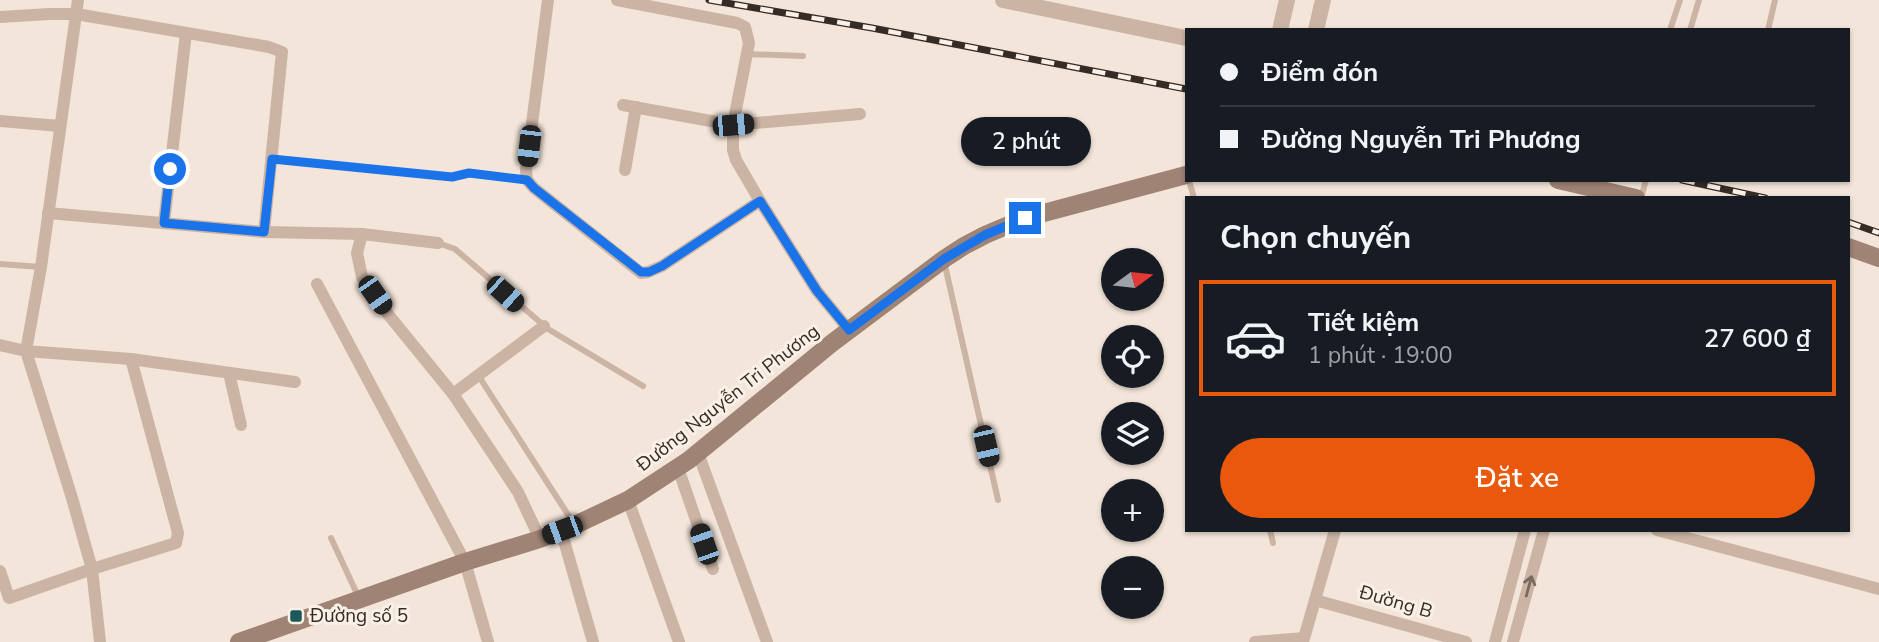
<!DOCTYPE html>
<html lang="vi">
<meta charset="utf-8">
<style>
body{margin:0;font-family:"Nunito Sans",sans-serif;background:#242831;color:#f1f3f6;height:100vh;display:flex;flex-direction:column;font-size:26px;white-space:nowrap}
*{box-sizing:border-box;margin:0}
p{font-size:23px;color:#9ea1a6}
.icon{flex:none;width:38px;height:38px;fill:none;stroke:currentColor;stroke-width:2;stroke-linecap:round;stroke-linejoin:round}
.map{position:relative;flex:1;overflow:hidden}
.sheet{position:absolute;left:1185px;top:196px;width:665px;height:336px;display:flex;flex-direction:column;background:#171b24;border-radius:0px;box-shadow:0 2px 5px #0004}
.sheet>*{flex:none}
.top-card{position:absolute;left:1185px;top:28px;width:665px;height:154px;border-radius:0px;box-shadow:0 2px 5px #0004;display:grid;align-content:center;height:154px;padding:0 35px;background:#171b24}
.needle{width:46px;rotate:75deg}
.tools{position:absolute;left:1101px;top:248px;display:grid;gap:14px}
.tools a{display:grid;place-items:center;width:63px;height:63px;border-radius:50%;background:#171b24;box-shadow:0 2px 5px #0004;font-size:35px}
.end{position:absolute;width:32px;height:32px;margin:-16px;border:9px solid #1a73e8;background:#fff;box-shadow:0 0 0 4px #fff}
.from{border-radius:50%}
.bubble{position:absolute;height:49px;border-radius:24px;background:#171b24;box-shadow:0 2px 5px #0004;font-size:23px;font-weight:600;line-height:49px;text-align:center}
.car{position:absolute;width:21px;height:42px;margin:-21px -10px;border-radius:9px;box-shadow:0 0 5px 2px #0007;background:linear-gradient(#222 24%,#8ab4d8 0 40%,#222 0 76%,#8ab4d8 0 86%,#222 0)}
.top-card b{display:flex;align-items:center;gap:24px;height:66px;font-size:26px}
.top-card b+b{border-top:2px solid #363941}
.top-card i{width:18px;height:18px;background:#f1f3f6}
ul{padding:0;list-style:none}
li{display:flex;align-items:center;gap:21px;height:116px;margin:0 14px 10px;padding:0 21px;border:4px solid transparent;border-radius:0px}
li div{flex:1}
li b{display:block;font-size:26px}
li em{font-style:normal;font-weight:600}
li.selected{border-color:#ea580c}
li>.icon{width:63px;height:63px;stroke-width:1.5}
h2{padding:0 35px;font-size:32px;line-height:84px}
.cta{display:flex;gap:14px;margin-top:auto;padding:14px 35px}
.cta a{flex:1;height:80px;border-radius:42px;background:#ea580c;color:#fff;font-size:28px;font-weight:600;line-height:80px;text-align:center}
.map>svg:first-child{display:block}
</style>
<div class="map">
<svg width="1879" height="642" viewBox="0 0 1879 642">
<rect width="100%" height="100%" fill="#f3e5d9"/>
<g fill="none" stroke-linecap="round" stroke-linejoin="round">
<g stroke="#ccb4a4" stroke-width="6">
<path d="M1670 30 1680 0"/>
<path d="M1690 30 1699 0"/>
<path d="M1768 30 1775 0"/>
<path d="M746 54 803 56"/>
<path d="M272 159 452 177 469 173 527 180"/>
<path d="M1189 180 1194 198"/>
<path d="M1641 198 1646 180"/>
<path d="M438 243 455 249 548 329 643 386"/>
<path d="M944 261 998 500"/>
<path d="M0 264 41 267"/>
<path d="M478 375 574 524"/>
<path d="M1270 530 1273 543"/>
<path d="M331 538 359 598"/>
</g>
<g stroke="#ccb4a4" stroke-width="12">
<path d="M78 0 41 267 26 351 131 359 295 382"/>
<path d="M548 0 526 170 527 180 534 188 641 273 648 272 662 266 760 201"/>
<path d="M617 0 737 23 745 27 749 43 733 125V150L736 160 760 201 817 291 849 330"/>
<path d="M0 17 49 14H76L269 47 282 52 264 232 48 213"/>
<path d="M623 105 733 125 860 114"/>
<path d="M0 121 60 126"/>
<path d="M625 170 636 107"/>
<path d="M164 223 186 33"/>
<path d="M264 232 362 234 438 243"/>
<path d="M362 234 357 253 362 277 387 313 453 394 518 492 540 539"/>
<path d="M317 284 465 562 488 642"/>
<path d="M0 345 26 351 72 498 92 569 100 642"/>
<path d="M229 373 241 425"/>
<path d="M453 394 544 326"/>
<path d="M698 453 767 642"/>
<path d="M678 468 713 569"/>
<path d="M628 500 679 642"/>
<path d="M561 530 593 642"/>
<path d="M1657 530 1879 589"/>
<path d="M0 571 9 598 92 569 176 543 178 533 131 359"/>
<path d="M1315 600 1466 642"/>
<path d="M1255 642 1304 638"/>
<path d="M1303 642 1335 530"/>
<path d="M1495 642 1525 530"/>
<path d="M1513 642 1544 530"/>
</g>
<g stroke="#ccb4a4" stroke-width="16">
<path d="M1003 0 1186 38"/>
<path d="M1280 30 1287 0"/>
<path d="M1316 30 1323 0"/>
</g>
<g stroke="#9f8375" stroke-width="18">
<path d="M1558 180 1636 198"/>
<path d="M1848 247 1879 258"/>
<path d="M239 642 465 562 540 539 575 525 628 500 689 460 832 343 944 259 964 246 985 235 1025 218 1186 175"/>
</g>
<g stroke="#362b26" stroke-width="7">
<g id="rail">
<path d="M709 0 872 28 1186 89"/>
<path d="M1682 180 1765 198"/>
<path d="M1848 222 1879 233"/>
</g>
</g>
<use href="#rail" stroke="#faf0e5" stroke-width="4.5" stroke-dasharray="13" stroke-linecap="butt"/>
</g>
<defs><path id="oneway-shaft" d="M-6 0H5M1.5-3L5.5 0L1.5 3" fill="none" stroke-width="1.6" stroke-linecap="round" stroke-linejoin="round" transform="scale(1.75)"/></defs>
<use stroke="#7a695f" href="#oneway-shaft" transform="translate(1529 586) rotate(-75)"/>
<g fill="none" stroke-linecap="round" stroke-linejoin="round">
<path stroke="#1a73e8" stroke-width="9" d="M170 169 164 223 264 232 272 159 452 177 469 173 527 180 534 188 641 272H649L662 266 760 201 817 291 849 330 944 259 985 235 1025 218"/>
</g>
<rect fill="#19595a" stroke="#faf0e5" stroke-width="2.5" x="289" y="609" width="14" height="14" rx="3.5"/>
<g text-anchor="middle" dominant-baseline="central" stroke-width="6" stroke-linejoin="round" paint-order="stroke">
<g font-size="19" fill="#362b26" stroke="#faf0e5">
<text transform="translate(728 398) rotate(-38)">Đường Nguyễn Tri Phương</text>
<text transform="translate(1396 602) rotate(16)">Đường B</text>
</g>
<g font-size="19" fill="#362b26" stroke="#faf0e5" text-anchor="start">
<text x="310" y="616">Đường số 5</text>
</g>
</g>
</svg>
<div class="tools">
<a><svg class="needle" viewBox="-14 -14 28 28"><path d="M0-13l5 13h-10z" fill="#e53935"/><path d="M0 13l5-13h-10z" fill="#9ea1a6"/></svg></a>
<a><svg class="icon" aria-label="locate" viewBox="0 0 24 24"><circle cx="12" cy="12" r="6"/><path d="M12 2v4M12 18v4M2 12h4M18 12h4"/></svg></a>
<a><svg class="icon" aria-label="layers" viewBox="0 0 24 24"><path d="M12 4l9 5-9 5-9-5zM3 14l9 5 9-5"/></svg></a>
<a>+</a>
<a>−</a>
</div>
<i class="end from" style="left:170px;top:169px"></i>
<i class="end" style="left:1025px;top:218px"></i>
<div class="bubble" style="left:961px;top:117px;width:130px">2 phút</div>
<i class="car" style="left:733px;top:125px;rotate:85deg"></i>
<i class="car" style="left:529px;top:146px;rotate:187deg"></i>
<i class="car" style="left:505px;top:294px;rotate:132deg"></i>
<i class="car" style="left:375px;top:295px;rotate:145deg"></i>
<i class="car" style="left:986px;top:446px;rotate:167deg"></i>
<i class="car" style="left:562px;top:530px;rotate:250deg"></i>
<i class="car" style="left:704px;top:544px;rotate:341deg"></i>
<div class="top-card">
<b><i class="from"></i>Điểm đón</b>
<b><i></i>Đường Nguyễn Tri Phương</b>
</div>
<section class="sheet">
<h2>Chọn chuyến</h2>
<ul>
<li class="selected"><svg class="icon" aria-label="car" viewBox="0 0 24 24"><path d="M5 17H2v-5l4-1 3-4h7l3 4 3 1v5h-3M9 17h6M6 11h13"/><circle cx="7" cy="17" r="2"/><circle cx="17" cy="17" r="2"/></svg><div><b>Tiết kiệm</b><p>1 phút · 19:00</p></div><em>27 600 ₫</em></li>
</ul>
<div class="cta"><a>Đặt xe</a></div>
</section>
</div>
